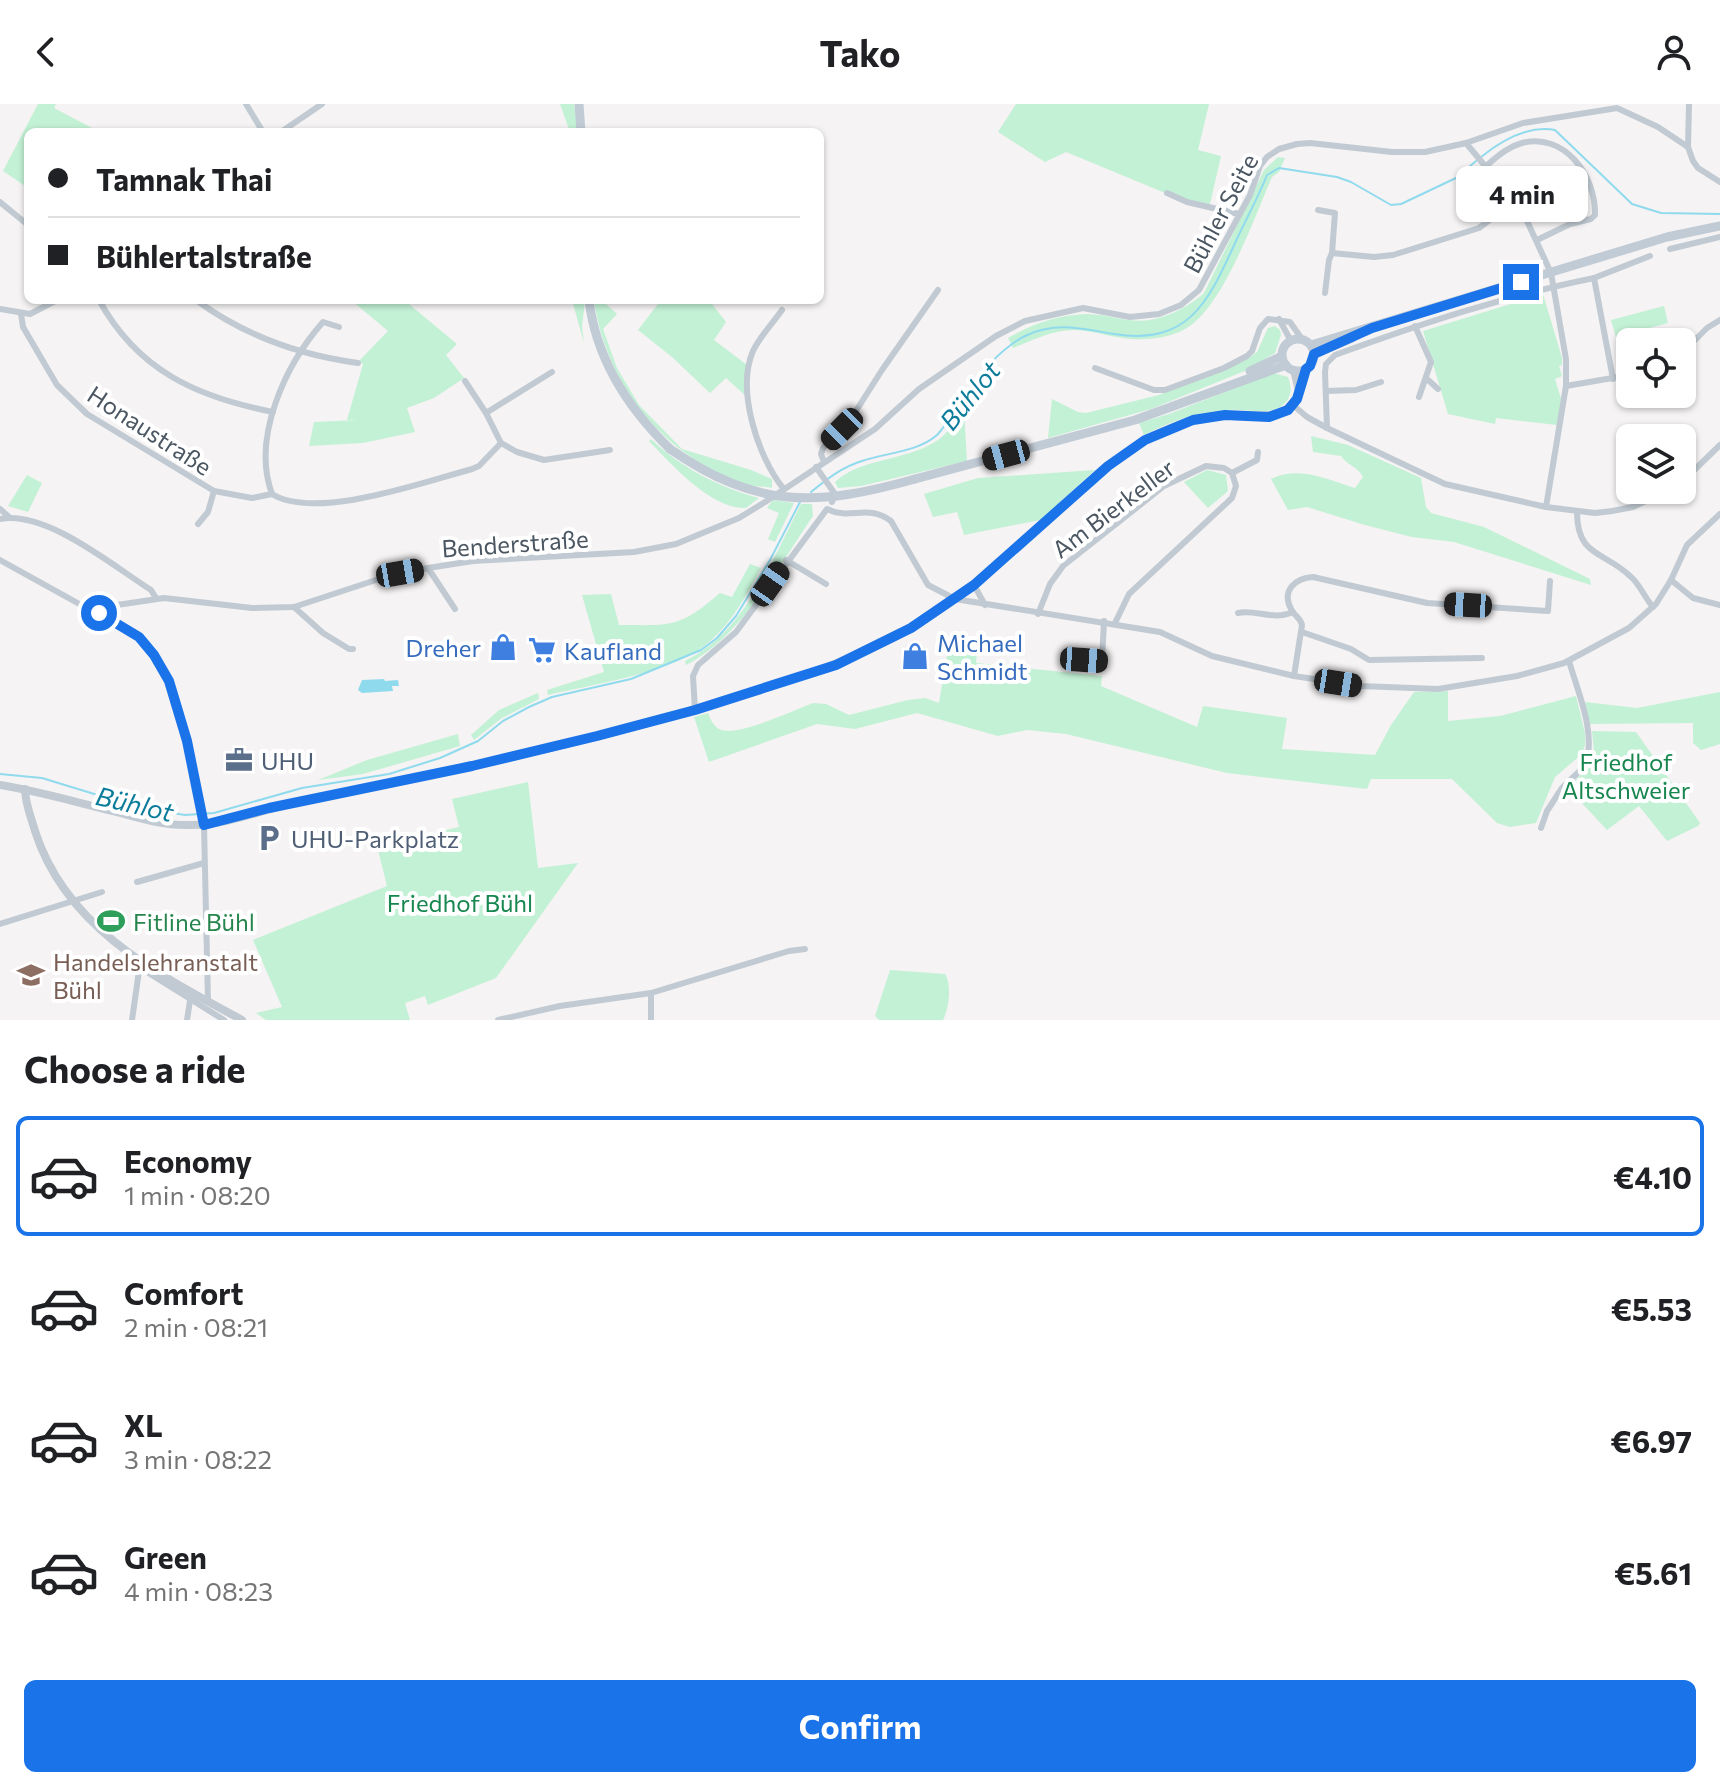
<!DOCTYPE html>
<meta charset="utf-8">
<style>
body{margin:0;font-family:Commissioner,sans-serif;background:#f2f2f2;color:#202124;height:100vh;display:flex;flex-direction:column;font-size:30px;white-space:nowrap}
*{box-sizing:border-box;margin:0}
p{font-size:26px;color:#757577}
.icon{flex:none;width:44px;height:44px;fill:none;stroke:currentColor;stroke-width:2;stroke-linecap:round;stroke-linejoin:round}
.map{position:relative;height:916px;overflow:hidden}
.sheet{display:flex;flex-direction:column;background:#fff;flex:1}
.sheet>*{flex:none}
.banner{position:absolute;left:24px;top:24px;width:800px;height:176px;border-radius:12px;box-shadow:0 2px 6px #0004;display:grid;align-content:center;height:176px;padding:0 24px;background:#fff}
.tools{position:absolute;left:1616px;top:224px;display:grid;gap:16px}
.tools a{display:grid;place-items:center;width:80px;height:80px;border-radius:12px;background:#fff;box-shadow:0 2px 6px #0004;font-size:40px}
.end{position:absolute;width:36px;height:36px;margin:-18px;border:10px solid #1a73e8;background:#fff;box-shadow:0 0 0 4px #fff}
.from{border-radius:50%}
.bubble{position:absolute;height:56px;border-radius:12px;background:#fff;box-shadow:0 2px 6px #0004;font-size:26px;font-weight:700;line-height:56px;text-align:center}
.car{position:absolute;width:24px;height:48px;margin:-24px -12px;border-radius:10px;box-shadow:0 0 6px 2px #0007;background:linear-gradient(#222 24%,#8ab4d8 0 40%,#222 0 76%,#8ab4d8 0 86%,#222 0)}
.banner b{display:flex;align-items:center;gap:28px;height:76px;font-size:30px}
.banner b+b{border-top:2px solid #e0e0e0}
.banner i{width:20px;height:20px;background:#202124}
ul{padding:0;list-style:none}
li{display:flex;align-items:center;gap:24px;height:120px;margin:0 16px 12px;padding:0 8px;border:4px solid transparent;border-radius:12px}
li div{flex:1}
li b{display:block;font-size:30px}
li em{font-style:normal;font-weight:700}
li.on{border-color:#1a73e8}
li>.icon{width:72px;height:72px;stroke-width:1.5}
h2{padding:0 24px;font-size:36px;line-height:96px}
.primary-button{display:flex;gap:16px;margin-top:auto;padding:16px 24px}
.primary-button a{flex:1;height:92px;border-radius:12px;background:#1a73e8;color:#fff;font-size:32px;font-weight:700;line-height:92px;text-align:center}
header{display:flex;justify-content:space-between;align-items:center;height:104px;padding:0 24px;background:#fff;font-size:36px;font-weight:700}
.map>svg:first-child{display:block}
</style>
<header><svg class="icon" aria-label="back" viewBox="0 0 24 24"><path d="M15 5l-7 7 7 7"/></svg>Tako<svg class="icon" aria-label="person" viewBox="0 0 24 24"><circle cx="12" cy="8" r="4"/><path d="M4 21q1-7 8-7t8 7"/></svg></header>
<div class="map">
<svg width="1720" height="916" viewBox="0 0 1720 916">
<rect width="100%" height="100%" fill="#f5f3f3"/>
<g fill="#c3f1d5">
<path d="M38 0H56L54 4 92 24 90 28H28V84L3 67Z"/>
<path d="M560 0H574L578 28H570Z"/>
<path d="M1016 0H1209L1198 46 1221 52 1210 100 1187 98 1066 48 1045 58 998 28Z"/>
<path d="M1278 53 1285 54 1279 68 1272 73C1254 114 1223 204 1185 225 1169 234 1149 236 1131 235 1113 234 1095 227 1077 226 1055 225 1033 236 1013 244L1008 234C1032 220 1058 211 1086 210 1100 210 1115 214 1129 216 1156 220 1183 207 1204 189L1264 66Z"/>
<path d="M1543 190 1562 254V261L1559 262 1562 272 1555 275 1562 298 1557 321 1496 314 1495 320 1448 310 1423 227Z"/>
<path d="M351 196H404L457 240 446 251 464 274 434 294 407 304 415 328 363 339 309 342 314 318 359 316H347L363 260 359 257 388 227Z"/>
<path d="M572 196H585L582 223 584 239Z"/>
<path d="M594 196H606V200L617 210 603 225 617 264 639 301 682 345 751 366 772 375V384C763 382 758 383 749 381 666 355 606 282 594 196Z"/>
<path d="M661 196H709L726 218 714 236 747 261V293L726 274 710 289 672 253 638 226Z"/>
<path d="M1664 202 1668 219 1616 233 1611 216Z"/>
<path d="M1275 222 1280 226 1281 231 1275 249 1247 266 1151 305 1048 334 1052 295 1078 308 1086 309 1159 291 1247 255 1257 248 1268 224Z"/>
<path d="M1273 269 1288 273C1293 285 1291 298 1278 304 1263 311 1244 304 1228 306 1197 308 1171 317 1144 331L1139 319 1169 310Z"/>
<path d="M964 305 967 357 861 382 838 384 835 378C861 354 904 357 935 338 948 330 955 317 964 305Z"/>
<path d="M1311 332 1348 341 1421 374 1426 403 1431 409 1484 423 1590 475 1591 481 1454 438 1412 433 1365 421 1307 403 1288 406 1271 375C1300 361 1328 376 1355 384L1363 373C1358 363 1347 361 1341 352L1313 348Z"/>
<path d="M651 335C680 363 720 384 759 394L746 404C712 406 671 360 649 337Z"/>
<path d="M1095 366 1040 416 964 431 957 408 933 413 924 390 978 374Z"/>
<path d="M1207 366 1226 371 1228 387 1208 404 1184 378Z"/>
<path d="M27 371 42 379 28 408 8 402Z"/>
<path d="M773 396 794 399 775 438 768 435 779 409 767 404Z"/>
<path d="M801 400H812L813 412C778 463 742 532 686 561L685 557C745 528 772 456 801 400Z"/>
<path d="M750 460 761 464C745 494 727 528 697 547 661 570 590 581 548 591L547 586 604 568 582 491 611 490 619 521C672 521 678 525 720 489L732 493Z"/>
<path d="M950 532 978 537 976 559 1102 572 1101 582 1197 623 1203 602 1287 614 1282 645 1375 651 1391 621 1414 588 1448 587V617L1500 612 1576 592 1585 629V641L1582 650 1555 673 1536 719 1510 723 1497 719 1452 675H1371L1367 685 1227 669 1066 630 1027 626 998 632 917 609 855 625 817 620 709 658 694 613 708 609C710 615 713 621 719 625 736 634 794 606 813 599L826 600 849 611 908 596 925 594 939 599Z"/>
<path d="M1720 588V640L1701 646 1693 639V619L1590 620 1585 598 1637 604Z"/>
<path d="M538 589 539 595 502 614 474 636 471 631 499 606Z"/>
<path d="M1592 627 1636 628 1700 719 1698 722 1667 737 1639 702 1607 726 1567 683 1595 659Z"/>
<path d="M458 630 460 642 363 670 318 676 367 656Z"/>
<path d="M528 678 538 764 578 759 496 874 428 901 425 892 405 899 410 916H266L256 909 282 903 253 836 387 782 377 742 459 723 452 695Z"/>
<path d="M890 866 945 870C952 881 949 904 943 916H879L875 912Z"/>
</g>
<path fill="#90daee" d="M384 575 385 577 398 576 399 582H392L393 587 362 589 358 586 362 576Z"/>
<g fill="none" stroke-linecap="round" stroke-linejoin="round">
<g stroke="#90daee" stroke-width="2">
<path d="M1481 53C1501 37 1528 21 1555 26L1632 100 1661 109 1720 110"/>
<path d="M811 388C827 375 842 363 862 357 885 349 918 348 937 331 947 321 953 308 961 296 973 275 1004 242 1025 232 1056 217 1083 225 1114 230 1190 242 1209 196 1236 137 1246 115 1258 94 1267 71L1279 64 1337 73 1351 78 1391 101 1401 100 1456 74 1476 57"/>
<path d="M0 670 42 674 140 704 185 711 214 709 302 684 389 670 440 654 478 637 503 617 529 603 552 593 631 575 701 546 717 534 736 512 770 456 800 398"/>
</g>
<g stroke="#c1cad2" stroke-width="6">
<path d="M246 0 263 28"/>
<path d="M281 28 322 0"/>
<path d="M1466 39 1514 97 1527 117 1551 169 1566 255V282L1546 403"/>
<path d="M1688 43 1689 0"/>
<path d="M1486 62C1497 53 1507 43 1522 39 1564 28 1596 71 1595 111L1591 115 1570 120 1537 136"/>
<path d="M1167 89 1187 98 1239 110"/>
<path d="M0 98 28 121"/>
<path d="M1318 106 1335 109 1332 149"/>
<path d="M1670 145 1720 133"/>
<path d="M1594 174 1650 152"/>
<path d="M1325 189 1329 156 1332 149 1374 153 1393 151 1479 124 1514 97"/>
<path d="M99 196C138 267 197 293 273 308"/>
<path d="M196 196C245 232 298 251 358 259"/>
<path d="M0 205 30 210 57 196"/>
<path d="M782 206C773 219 760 232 753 247 736 286 758 353 783 384"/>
<path d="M21 210 23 223 57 281 87 310 214 387 252 394 272 390"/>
<path d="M1279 215 1291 237"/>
<path d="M1415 222 1431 258 1419 293"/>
<path d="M339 223 323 218C286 260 251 333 272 390 316 417 424 378 472 365L479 362 501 339"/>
<path d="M1682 249 1707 224 1720 216"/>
<path d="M1095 264 1154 286H1165L1224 264 1247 252 1252 247 1260 224 1268 215 1290 218 1302 235"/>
<path d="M1427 275 1438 285"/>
<path d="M465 277 486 309 501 339 517 348 544 356 610 346"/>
<path d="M1566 282 1630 271"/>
<path d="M1326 287 1356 286 1381 278"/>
<path d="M1293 301 1307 313 1327 324 1445 380 1546 403 1595 409 1612 407 1633 403 1669 386"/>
<path d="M486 309 552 268"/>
<path d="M1327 324 1325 268 1326 260 1335 251C1420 220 1505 192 1594 174L1613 275"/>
<path d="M824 358 821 350 823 344 854 310 882 266 938 186"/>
<path d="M816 363 835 390 832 398"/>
<path d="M1232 369 1257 356 1258 348"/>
<path d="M1682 378 1720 341"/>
<path d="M0 405 9 413"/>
<path d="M1577 408C1577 453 1604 447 1630 472 1640 480 1644 493 1653 503"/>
<path d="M0 415C46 406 113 462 151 486L156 494"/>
<path d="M198 420 208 408 214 387"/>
<path d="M0 456 139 533 154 551 169 577 180 607 204 721 208 898"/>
<path d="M786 456 826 480"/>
<path d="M428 464 455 505"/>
<path d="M1671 476 1693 494 1720 501"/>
<path d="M974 481 985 501"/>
<path d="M294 503 323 529 349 545H353"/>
<path d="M99 509 117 501 164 494 252 504 294 503 385 473 428 464 473 457 634 448 676 440 739 414 765 398 875 325 919 285 996 232 1025 217 1083 204 1130 213 1159 210 1181 201 1199 186 1250 91 1260 62 1267 53 1279 45 1297 40 1310 39 1392 48H1425L1466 39 1523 19 1617 4 1658 23 1688 43 1693 57 1698 64 1720 78"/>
<path d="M1238 509C1256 505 1273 517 1293 508"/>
<path d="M1038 510 1050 480 1063 462 1164 382 1206 362 1224 364 1232 369 1236 382 1232 394 1129 490 1115 519"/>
<path d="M1302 528 1351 545 1369 556 1482 554"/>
<path d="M1084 556 1102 557 1104 517"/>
<path d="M1294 572 1302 521C1300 513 1294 512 1291 505 1281 486 1296 474 1313 473L1427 499 1548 507 1550 477"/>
<path d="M695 606 693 572 698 561 736 528 827 405C851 417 867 399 891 417L928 481 955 495 1160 528 1212 552 1294 572 1360 582 1438 585 1517 572 1564 559 1629 524 1656 500 1671 476 1687 441 1720 410"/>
<path d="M1541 724 1547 707 1562 684 1586 661C1596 627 1578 589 1569 557"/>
<path d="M137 778 204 759"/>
<path d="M0 820 102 788"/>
<path d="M139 863 224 916"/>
<path d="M132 916 140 860"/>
<path d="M187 916 190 897"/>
<path d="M498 916 560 902 651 889 789 847 805 845"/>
<path d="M651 916V889"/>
</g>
<g stroke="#c1cad2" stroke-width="8">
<path d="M1294 266 1299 287"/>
<path d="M0 681C38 687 75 698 113 707 138 714 164 722 191 721 231 721 271 702 311 695 453 668 595 637 733 594 795 575 857 556 914 522 968 490 1013 447 1060 405 1087 380 1113 355 1144 337 1165 325 1188 316 1212 312 1259 306 1295 330 1306 265"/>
<path d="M25 685C25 699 31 713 35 727 66 824 157 870 242 916"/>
</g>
<g stroke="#c1cbd6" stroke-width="9">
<path d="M579 0 581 28"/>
<path d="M589 196C596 255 628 304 670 345"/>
<circle cx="1298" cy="251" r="16"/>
<path d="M1311 241 1667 133 1720 122"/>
<path d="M1314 250 1352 234"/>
<path d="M1250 267 1282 252"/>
<path d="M915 375 1135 316 1286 261"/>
</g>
<path stroke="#c1cbd6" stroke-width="9" d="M670 345C757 405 816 403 915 375"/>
</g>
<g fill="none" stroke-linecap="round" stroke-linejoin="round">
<path stroke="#1a73e8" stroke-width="10" d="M99 509 139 533 154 551 169 577 187 637 204 721 269 704 472 662 597 632 695 606 836 561 911 524 974 481 1108 362 1145 336 1193 316 1225 311 1269 313 1288 306 1297 295 1306 265 1310 262 1314 250 1372 224 1521 178"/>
</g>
<defs>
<g id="shop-bare" transform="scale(2.16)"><path d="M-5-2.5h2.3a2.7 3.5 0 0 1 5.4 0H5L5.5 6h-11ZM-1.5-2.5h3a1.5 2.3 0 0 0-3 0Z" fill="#3f7fe0" stroke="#fff" stroke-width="2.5" paint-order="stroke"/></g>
<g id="supermarket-bare" transform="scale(2.16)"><path d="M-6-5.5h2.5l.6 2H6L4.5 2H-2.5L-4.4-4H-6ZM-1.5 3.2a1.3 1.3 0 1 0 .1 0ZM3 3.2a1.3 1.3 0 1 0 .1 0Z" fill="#3f7fe0" stroke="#fff" stroke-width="2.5" paint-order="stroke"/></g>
<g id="office-bare" transform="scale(2.16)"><path d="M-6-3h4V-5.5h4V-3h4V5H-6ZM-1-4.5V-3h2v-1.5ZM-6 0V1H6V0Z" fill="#5c6f8a" stroke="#fff" stroke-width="2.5" paint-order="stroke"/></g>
<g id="parking-bare" transform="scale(2.16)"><path d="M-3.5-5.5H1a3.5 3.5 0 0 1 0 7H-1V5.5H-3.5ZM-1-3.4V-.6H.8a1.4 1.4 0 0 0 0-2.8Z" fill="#5c6f8a" stroke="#fff" stroke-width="2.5" paint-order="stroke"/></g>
<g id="stadium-bare" transform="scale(2.16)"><path d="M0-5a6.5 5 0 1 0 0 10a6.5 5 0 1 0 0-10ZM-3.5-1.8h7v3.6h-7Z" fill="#2e9e5b" stroke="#fff" stroke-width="2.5" paint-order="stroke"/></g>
<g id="school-bare" transform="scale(2.16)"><path d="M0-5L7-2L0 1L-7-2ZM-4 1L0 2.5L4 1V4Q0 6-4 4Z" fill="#8d6e63" stroke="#fff" stroke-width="2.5" paint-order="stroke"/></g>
</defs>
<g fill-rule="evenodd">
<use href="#shop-bare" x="503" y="543"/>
<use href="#supermarket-bare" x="542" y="546"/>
<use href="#shop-bare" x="915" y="552"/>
<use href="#office-bare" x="239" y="656"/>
<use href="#parking-bare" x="269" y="734"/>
<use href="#stadium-bare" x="111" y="817"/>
<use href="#school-bare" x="31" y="871"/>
</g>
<g text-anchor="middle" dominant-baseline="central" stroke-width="8" stroke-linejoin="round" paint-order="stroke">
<g font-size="24" fill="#4a5661" stroke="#fff">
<text transform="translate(1220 109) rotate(-62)">Bühler Seite</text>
<text transform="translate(150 326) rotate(33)">Honaustraße</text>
<text transform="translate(1113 404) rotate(-37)">Am Bierkeller</text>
<text transform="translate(515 439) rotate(-4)">Benderstraße</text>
</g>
<g font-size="24" fill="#366cbe" stroke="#fff" text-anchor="start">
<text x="937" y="538">Michael<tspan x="937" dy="28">Schmidt</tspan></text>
<text x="481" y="543" text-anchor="end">Dreher</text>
<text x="564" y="546">Kaufland</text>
</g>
<g font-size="24" fill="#4e5e75" stroke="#fff" text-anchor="start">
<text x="261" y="656">UHU</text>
<text x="291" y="734">UHU-Parkplatz</text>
</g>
<g font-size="24" fill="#17864f" stroke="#fff">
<text x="1626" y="657">Friedhof<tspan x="1626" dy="28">Altschweier</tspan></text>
<text x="460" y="798">Friedhof Bühl</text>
</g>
<g font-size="24" fill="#27864d" stroke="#fff" text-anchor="start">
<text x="133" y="817">Fitline Bühl</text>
</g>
<g font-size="24" fill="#785e54" stroke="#fff" text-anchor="start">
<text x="53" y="857">Handelslehranstalt<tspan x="53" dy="28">Bühl</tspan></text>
</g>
<g font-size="26" font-style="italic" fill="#0c7c9b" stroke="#fff">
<text transform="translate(969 291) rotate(-51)">Bühlot</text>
<text transform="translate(135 699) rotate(13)">Bühlot</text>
</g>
</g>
</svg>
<div class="tools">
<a><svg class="icon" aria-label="locate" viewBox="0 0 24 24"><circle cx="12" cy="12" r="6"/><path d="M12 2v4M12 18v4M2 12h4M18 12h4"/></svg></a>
<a><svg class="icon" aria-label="layers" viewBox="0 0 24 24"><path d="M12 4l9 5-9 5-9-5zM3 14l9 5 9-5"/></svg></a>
</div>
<i class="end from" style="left:99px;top:509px"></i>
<i class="end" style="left:1521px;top:178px"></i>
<div class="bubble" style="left:1456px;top:62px;width:132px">4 min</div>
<i class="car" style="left:842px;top:325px;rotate:225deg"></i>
<i class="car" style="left:1006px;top:351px;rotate:255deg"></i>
<i class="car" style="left:400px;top:469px;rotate:80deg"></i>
<i class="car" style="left:770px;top:480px;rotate:35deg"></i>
<i class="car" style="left:1468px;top:501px;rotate:273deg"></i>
<i class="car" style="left:1084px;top:556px;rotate:94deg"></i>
<i class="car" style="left:1338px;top:579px;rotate:99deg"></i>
<div class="banner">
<b><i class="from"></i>Tamnak Thai</b>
<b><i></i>Bühlertalstraße</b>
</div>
</div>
<section class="sheet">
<h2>Choose a ride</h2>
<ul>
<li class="on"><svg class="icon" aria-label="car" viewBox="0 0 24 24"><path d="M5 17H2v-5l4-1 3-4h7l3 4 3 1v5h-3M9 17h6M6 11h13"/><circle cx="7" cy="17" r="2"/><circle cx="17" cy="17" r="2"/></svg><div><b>Economy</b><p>1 min · 08:20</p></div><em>€4.10</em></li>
<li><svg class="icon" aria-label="car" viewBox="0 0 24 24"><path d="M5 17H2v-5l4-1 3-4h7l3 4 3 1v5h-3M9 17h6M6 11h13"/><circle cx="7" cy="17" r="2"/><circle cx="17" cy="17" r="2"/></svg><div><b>Comfort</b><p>2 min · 08:21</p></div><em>€5.53</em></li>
<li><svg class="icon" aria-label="car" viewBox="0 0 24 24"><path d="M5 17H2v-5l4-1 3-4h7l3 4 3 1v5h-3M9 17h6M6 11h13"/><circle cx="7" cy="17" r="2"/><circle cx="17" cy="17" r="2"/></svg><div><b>XL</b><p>3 min · 08:22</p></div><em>€6.97</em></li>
<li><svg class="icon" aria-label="car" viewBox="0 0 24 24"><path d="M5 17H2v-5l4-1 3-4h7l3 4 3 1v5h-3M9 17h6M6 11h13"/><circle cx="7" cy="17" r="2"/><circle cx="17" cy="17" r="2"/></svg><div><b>Green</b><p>4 min · 08:23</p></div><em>€5.61</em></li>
</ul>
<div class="primary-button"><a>Confirm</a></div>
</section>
